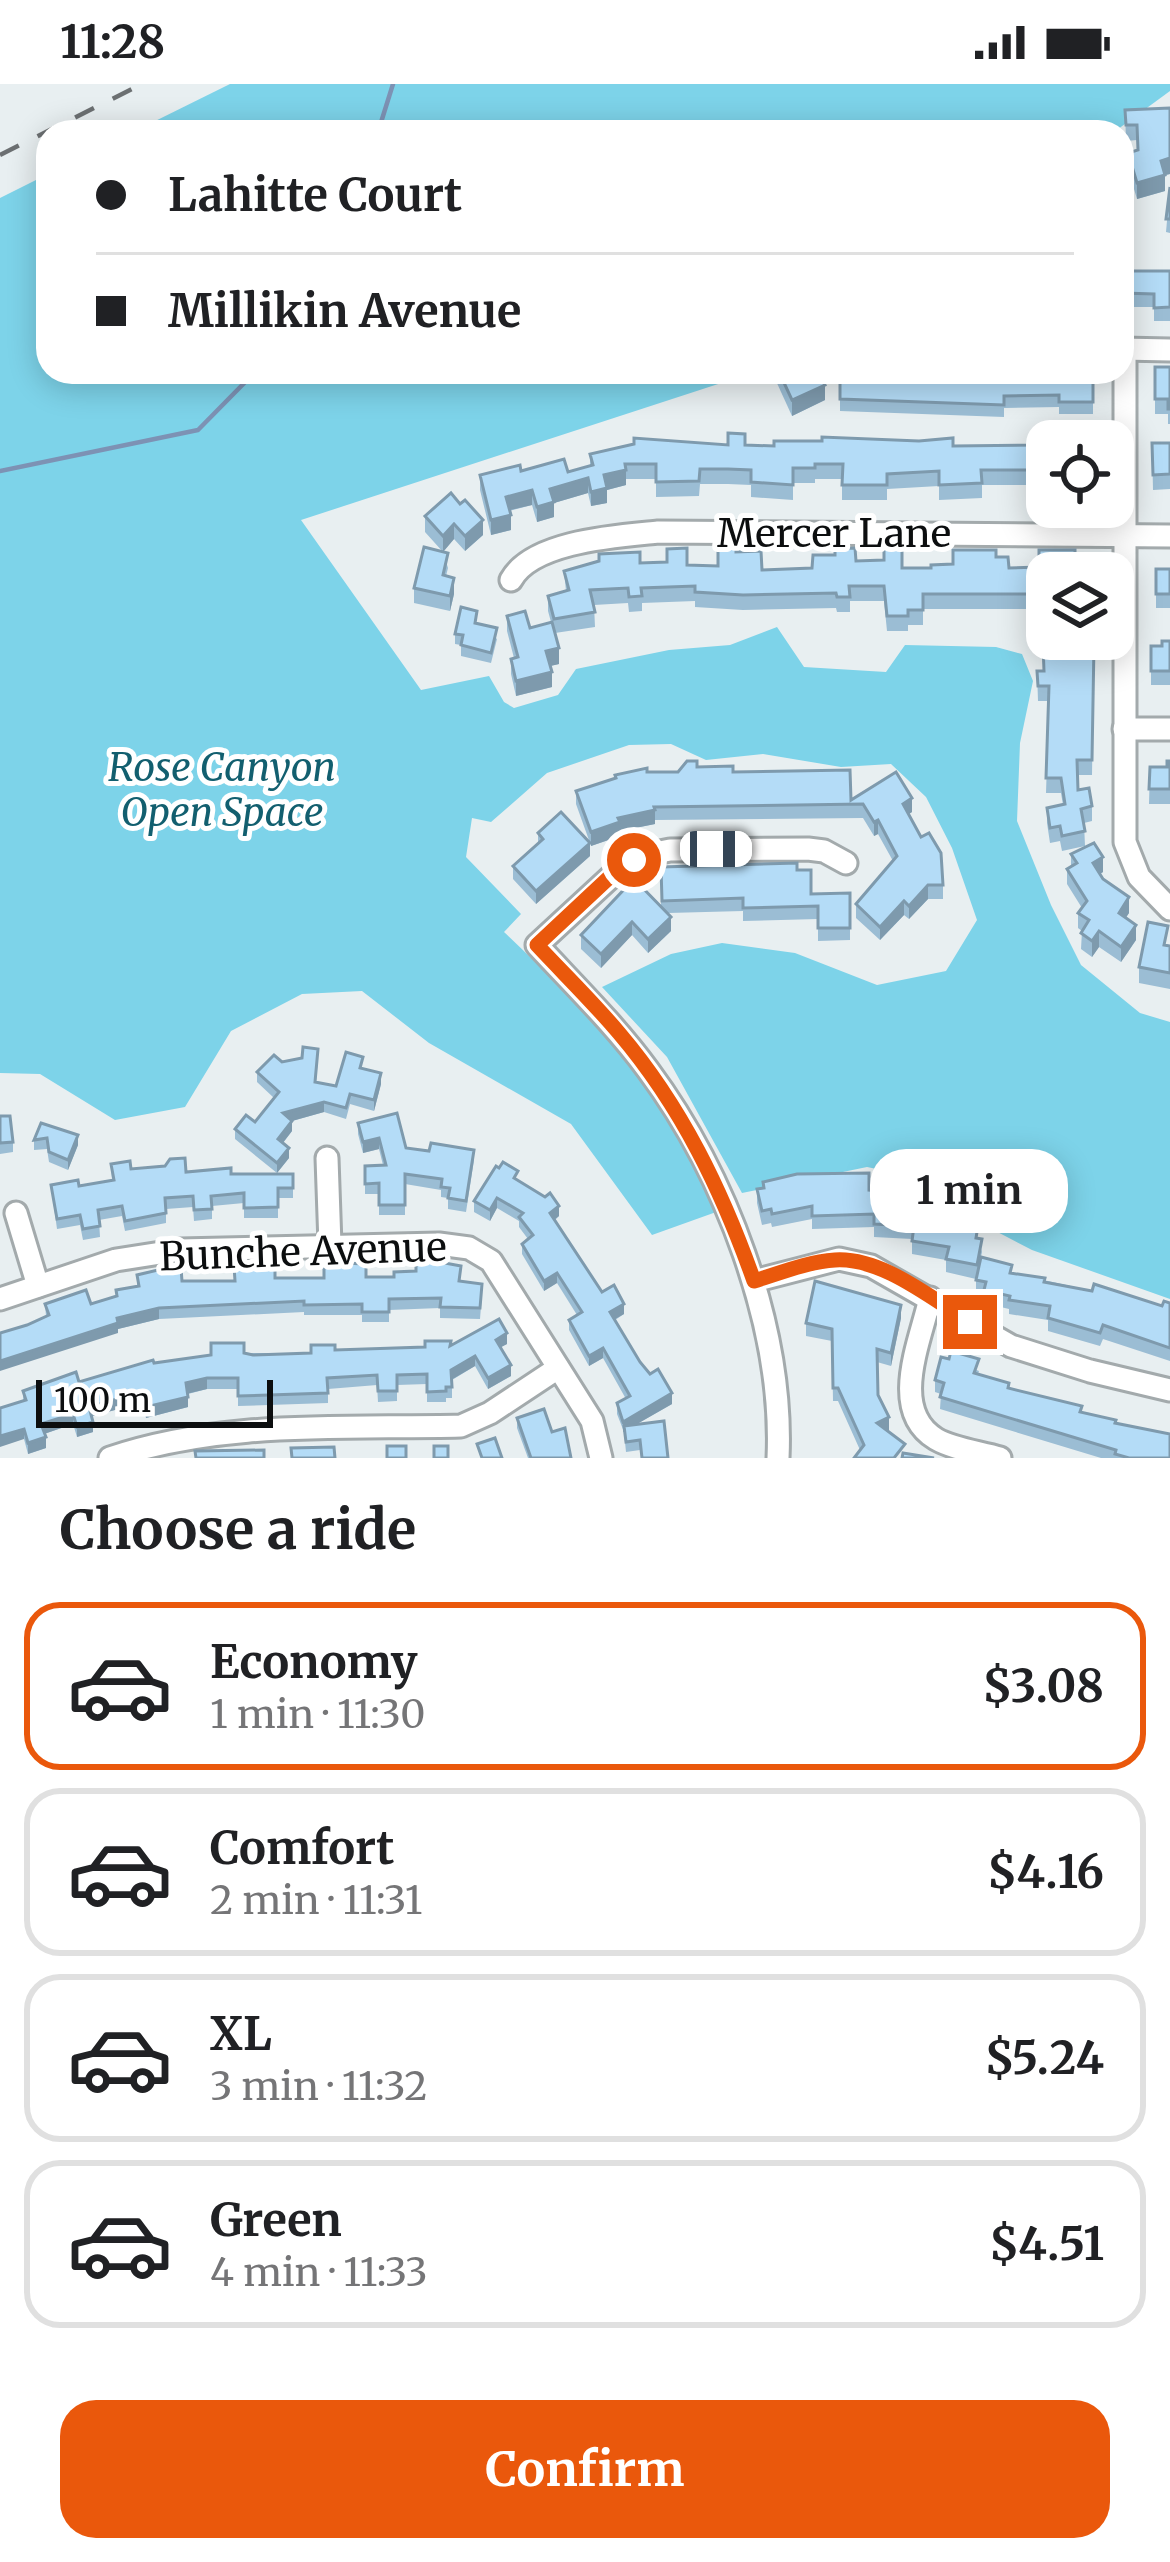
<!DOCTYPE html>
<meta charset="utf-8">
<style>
body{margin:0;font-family:Merriweather,serif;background:#f2f2f2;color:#202124;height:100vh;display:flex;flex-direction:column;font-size:45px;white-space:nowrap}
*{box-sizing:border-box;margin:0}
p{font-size:39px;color:#757577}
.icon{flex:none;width:66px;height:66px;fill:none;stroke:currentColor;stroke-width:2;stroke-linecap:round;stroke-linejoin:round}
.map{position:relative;height:1374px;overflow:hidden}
.drawer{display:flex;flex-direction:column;background:#fff;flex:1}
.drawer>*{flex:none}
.guide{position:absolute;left:36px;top:36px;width:1098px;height:264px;border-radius:36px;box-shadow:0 6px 30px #0003;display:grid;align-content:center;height:264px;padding:0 60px;background:#fff}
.fabs{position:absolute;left:1026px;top:336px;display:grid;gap:24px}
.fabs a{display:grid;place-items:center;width:108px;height:108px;border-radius:24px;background:#fff;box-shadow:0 6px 30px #0003;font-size:60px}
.scale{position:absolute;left:36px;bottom:30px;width:237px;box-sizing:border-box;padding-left:12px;border:6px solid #0c0e0f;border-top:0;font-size:33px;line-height:42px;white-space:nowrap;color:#0c0e0f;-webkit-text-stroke:9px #fff;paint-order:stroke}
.end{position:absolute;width:54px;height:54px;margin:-27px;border:15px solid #ea580c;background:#fff;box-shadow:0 0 0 6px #fff}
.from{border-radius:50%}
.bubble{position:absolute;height:84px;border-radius:36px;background:#fff;box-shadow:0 6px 30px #0003;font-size:39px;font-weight:700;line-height:84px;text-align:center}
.car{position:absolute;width:36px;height:72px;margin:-36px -18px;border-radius:15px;box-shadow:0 0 9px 3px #0007;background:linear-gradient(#fff 24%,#345 0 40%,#fff 0 76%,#345 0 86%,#fff 0)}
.guide b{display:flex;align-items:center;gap:42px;height:114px;font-size:45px}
.guide b+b{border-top:3px solid #e0e0e0}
.guide i{width:30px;height:30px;background:#202124}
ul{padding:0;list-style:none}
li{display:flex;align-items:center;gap:36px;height:168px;margin:0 24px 18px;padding:0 36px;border:6px solid #e0e0e0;border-radius:36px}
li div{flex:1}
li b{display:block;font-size:45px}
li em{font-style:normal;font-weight:700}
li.current{border-color:#ea580c}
li>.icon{width:108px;height:108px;stroke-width:1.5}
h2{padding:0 60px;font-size:54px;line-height:144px}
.button{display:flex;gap:24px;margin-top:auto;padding:24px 60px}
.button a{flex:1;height:138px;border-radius:36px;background:#ea580c;color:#fff;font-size:48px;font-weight:700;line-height:138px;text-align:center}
.status{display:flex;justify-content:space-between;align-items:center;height:84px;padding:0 60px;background:#fff;direction:ltr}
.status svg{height:33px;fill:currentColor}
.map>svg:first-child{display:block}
</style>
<div class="status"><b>11:28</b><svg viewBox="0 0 49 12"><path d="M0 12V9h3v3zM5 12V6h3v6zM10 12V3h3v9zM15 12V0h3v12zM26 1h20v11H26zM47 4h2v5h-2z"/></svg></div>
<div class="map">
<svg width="1170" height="1374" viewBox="0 0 1170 1374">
<rect width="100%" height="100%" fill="#e8eff1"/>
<g fill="#7dd3e9">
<path d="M230 0H1170V7L1114 48H133Z"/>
<path d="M48 90V288H755L301 436 421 606 489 592 504 618 514 624 558 611 576 585 669 566 730 561 777 543 804 583 886 588 905 561 996 563 1022 570 1033 597 1020 659 1017 737 1051 821 1081 881 1140 929 1170 938V1215L1032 1166 946 1121 906 1091 867 1083 742 1109 667 973 602 903 671 870 722 859 795 869 877 901 946 887 977 836 952 764 926 713 891 680 841 683 763 670 706 676 671 660 629 661 547 689 491 738 472 734 466 773 521 830 504 848C592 931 669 1015 719 1127L652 1151 571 1040 429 959 362 907 302 910 231 947 185 1023 115 1036 40 990 0 989V114Z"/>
</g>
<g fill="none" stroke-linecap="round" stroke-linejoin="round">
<g stroke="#7d92b4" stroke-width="4.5">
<path d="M378 48 393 0"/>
<path d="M0 387 198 346 255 288"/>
</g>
<g stroke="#a3aaac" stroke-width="27">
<g id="minor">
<path d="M1122 265 1170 266"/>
<path d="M1125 265V758L1139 793 1170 825"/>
<path d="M511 496C532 457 618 452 658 448L1170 452"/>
<path d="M1124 645H1170"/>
<path d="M327 1074 330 1161"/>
<path d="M16 1129 38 1202"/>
<path d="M754 1197 839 1175 871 1182 1011 1262 1090 1287 1170 1306"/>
<path d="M930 1214C921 1256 888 1326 936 1355 953 1365 980 1368 1000 1374"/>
<path d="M0 1215 116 1176 180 1166 439 1160 469 1164 491 1177 592 1337 601 1374"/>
<path d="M110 1374C222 1336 343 1345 461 1342L490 1329 558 1284"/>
<path d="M778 1374C784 1243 725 1090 648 986 615 941 575 902 537 861L615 789 645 771 670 766 808 765 824 767 846 779"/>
</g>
</g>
<use href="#minor" stroke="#fff" stroke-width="21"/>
<path stroke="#6c7072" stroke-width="4.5" stroke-dasharray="21 21" stroke-linecap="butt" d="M0 71 142 0"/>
</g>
<g fill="#9bbdd4">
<path d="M1170 24V90L1165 91V107L1137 115 1128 85V69L1138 66 1137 56 1126 57 1125 26Z"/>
<path d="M1170 103V149L1166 148Z"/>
<path d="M1122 187H1170V237H1154V223H1122Z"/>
<path d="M1155 283H1170V340H1168V330H1155Z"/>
<path d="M776 288H819L825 316 792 332 776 297Z"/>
<path d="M1093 288V330H1059V323L1004 324V333L840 327V292L962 290 1036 291 1049 298H1078Z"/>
<path d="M1047 357V418L1032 417V401H982V414L939 416V402L887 405V416H842V395H815V399H793V416L751 413V401L728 400H700L699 412 656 413V395H626V401L607 406V419L591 422 588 409 554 419V433L537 438 532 421 509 427 511 446 491 451 480 406V391L521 387 568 388 590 382V370L745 361 953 362 1033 361Z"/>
<path d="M1152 359H1170V405L1153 406Z"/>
<path d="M451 409 483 451 465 467 454 455 443 468 448 484 446 492 454 510 450 527 414 519V504L443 468 425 448V432Z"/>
<path d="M736 468 762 486 812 484 856 477 902 484H931L996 473 1009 484 1047 489V547H1041V525H923V541H908V547H887L884 517H850V528H837L836 524 743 526 695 523V517L642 519V527L629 528 628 519 594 521 595 543 555 549 559 580 550 582 552 603 516 612 511 590V575L514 574 507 547V532L530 544 551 538 548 527V512L566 507 564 487 640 479 718 482Z"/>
<rect x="1156" y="485" width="14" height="39"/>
<path d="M477 539 497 555 491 579 461 572V561L455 560V550Z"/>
<path d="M1170 557V601H1151V562H1162Z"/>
<path d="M1049 560H1094L1092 691H1077L1078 706 1092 722V737L1084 739 1085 762 1062 767 1060 757 1050 759 1047 739V724L1063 721 1061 709H1046L1049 617H1038L1037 587H1044Z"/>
<path d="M1170 677V720H1149L1150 683H1167Z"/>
<path d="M697 683 733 688 851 716 912 728 908 730 943 801V815H928L909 835 904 831 880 856 856 834V820L893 777 878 750 874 752 863 734 655 736V740L620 747V752L591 762 590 759V772L536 820 513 795V782L538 759V749L590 759 576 720V707L647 688H678Z"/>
<path d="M1071 770 1103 788 1100 790 1129 829 1126 833 1136 856 1121 878 1099 863 1092 873 1081 865 1082 847 1078 844V829L1082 824 1067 800V785L1071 782Z"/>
<path d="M661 783 797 786 811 810 850 809V856L818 857V835L743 837V827L668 829 671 847 648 869 632 851 601 884 581 865V851L661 823Z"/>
<path d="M1167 862 1170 863V905L1139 899V883Z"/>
<path d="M318 975 316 998 336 1002 363 984 381 1000 374 1027 350 1020 346 1035 324 1028 292 1037V1047L283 1059 289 1074 277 1089 235 1055V1045L255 1038 274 1014 257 998V988L282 978Z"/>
<path d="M0 1032 13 1058V1068L0 1070Z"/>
<path d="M41 1039 78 1061 68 1086 49 1078 47 1065 34 1066V1056Z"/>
<path d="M358 1039 406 1064 474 1076 466 1128 448 1125V1114L441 1113V1106L405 1100V1131H379V1110H365V1082L383 1081 379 1065 363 1069 358 1050Z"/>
<path d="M111 1080 131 1085 186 1088 293 1090V1114H278V1134H244V1119L212 1122V1135L194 1137 193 1123 166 1125V1139L125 1147 122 1132 99 1136 100 1153 83 1156 80 1141 57 1145 51 1101 79 1102 112 1097Z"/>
<path d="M518 1097 559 1132 555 1136 602 1208 624 1230 615 1236 640 1278 672 1320 637 1340 664 1337 640 1366 626 1368 624 1348 617 1330V1319L626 1315 603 1274 589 1282 569 1246V1236L577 1231 557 1199 544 1207 522 1170V1160L528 1155 519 1143V1137L497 1124 490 1137 474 1128V1117Z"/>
<path d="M763 1098 869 1106 898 1121 949 1136 978 1154 982 1168 978 1187 1012 1189 1162 1222 1170 1219V1277L1103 1255 1100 1262 1048 1247V1236L1009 1230V1225L984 1219V1212L976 1210V1195L946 1188V1176L912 1170V1155L874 1153V1143L812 1145V1135L772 1143 771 1139 762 1141 757 1119V1105L763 1104Z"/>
<path d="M137 1191 182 1197 366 1193 460 1197 482 1210 480 1235 440 1234V1224L389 1226V1238H362V1231H304V1228L159 1235 118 1245V1249L46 1232 45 1220H91L116 1212V1206L137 1202Z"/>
<path d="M901 1234 891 1282 877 1278 878 1311 889 1346 860 1366 838 1317H833L832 1257 806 1252V1239Z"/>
<path d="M507 1260 500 1263 511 1292 488 1305 475 1282 452 1296V1314H446V1318H427V1300L397 1301V1317L378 1318 377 1301 328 1305V1319L238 1322V1305H207L188 1310V1323L146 1334 141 1319 92 1332 93 1348 77 1353 73 1340 44 1350 46 1364 28 1370 24 1355 23 1307 79 1298 154 1279 244 1269H311L335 1266Z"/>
<path d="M949 1275 979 1287 978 1290 1009 1304 1115 1339 1170 1374H1101L940 1325 941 1310 935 1308V1296Z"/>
<path d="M517 1334 552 1348 571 1374H528L517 1344Z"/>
</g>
<g fill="#7e9aad">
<path d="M1170 74V90L1161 92V77Z"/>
<path d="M1165 91V107L1137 115V99Z"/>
<path d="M825 301V316L792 332V316Z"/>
<path d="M626 386V401L607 406V419L591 422V408L604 391Z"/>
<path d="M588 394V409L554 419V433L537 438V423L550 405Z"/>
<path d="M532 406V421L506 427V413Z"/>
<path d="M511 431V446L491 451V436Z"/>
<path d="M483 436V451L465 467V452Z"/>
<path d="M454 440V455L443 468V452Z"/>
<path d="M454 494V510L450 527V512Z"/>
<path d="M559 564V580L546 583V567Z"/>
<path d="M552 588V603L516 612V597Z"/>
<path d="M912 714V728L903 734V720Z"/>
<path d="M655 726V740L620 747V752L591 762V748L618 734Z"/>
<path d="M878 736V750L874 752V738Z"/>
<path d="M590 759V772L536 820V807Z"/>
<path d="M1103 773V788L1093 794V779Z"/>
<path d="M928 801V815L909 835V822Z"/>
<path d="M1129 813V829L1119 844V829Z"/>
<path d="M904 817V831L880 856V843Z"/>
<path d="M671 833V847L648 869V855Z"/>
<path d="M632 838V851L601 884V870Z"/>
<path d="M1136 841V856L1121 878V863Z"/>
<path d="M1099 847V863L1092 873V857Z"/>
<path d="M381 989V1000L374 1027V1016Z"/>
<path d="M324 1018V1028L292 1037V1047L278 1065 283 1029Z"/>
<path d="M78 1051V1061L68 1086V1076Z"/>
<path d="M379 1054V1065L363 1069V1058Z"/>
<path d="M289 1064V1074L277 1089V1079Z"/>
<path d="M497 1114V1124L490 1137V1126Z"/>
<path d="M559 1122V1132L550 1139V1129Z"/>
<path d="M557 1189V1199L544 1207V1197Z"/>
<path d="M624 1220V1230L610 1238V1228Z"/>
<path d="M901 1221V1234L891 1282V1269Z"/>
<path d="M159 1224V1235L118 1245V1249L0 1287V1277L117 1234Z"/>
<path d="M507 1249V1260L496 1266V1256Z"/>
<path d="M603 1264V1274L589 1282V1272Z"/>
<path d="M475 1272V1282L451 1296V1286Z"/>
<path d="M511 1281V1292L488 1305V1294Z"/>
<path d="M207 1294V1305L186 1310V1299Z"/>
<path d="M141 1308V1319L89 1333V1323Z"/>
<path d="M672 1309V1320L623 1348V1338Z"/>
<path d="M188 1313V1323L146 1334V1323Z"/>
<path d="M73 1330V1340L41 1351V1340Z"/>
<path d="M889 1333V1346L877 1351V1339Z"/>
<path d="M93 1338V1348L77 1353V1343Z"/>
<path d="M24 1345V1355L0 1363V1352Z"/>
<path d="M46 1353V1364L28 1370V1359Z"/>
</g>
<g fill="#b4dcf7" stroke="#7e9aad" stroke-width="3">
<path d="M1170 24V74L1161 77 1165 91 1137 99 1128 69 1138 66 1137 41H1126L1125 26Z"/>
<path d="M1170 103V135H1166Z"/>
<path d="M1122 187H1170V223L1154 224V210L1122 209Z"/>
<path d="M1155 283H1170V325H1168V315H1155Z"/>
<path d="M779 288H819L825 301 792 316Z"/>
<path d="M856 288H962V290H988V288H1036V291H1049V298H1078V288H1093V318H1059V311L1004 312V321L840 315V292L856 293Z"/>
<path d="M728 349 745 350V361L774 362V357H822V353L919 357 953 354V362L1033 361V357H1052H1047V403H1032V386H981L982 399 939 401V387L887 390V401H842L843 380H815V384H793V401L751 398V386L728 385H700L699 397 656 398V380H625L626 386 604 391 607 404 591 408 588 394 550 405 554 418 537 423 532 406 506 413 511 431 491 436 480 391 520 381 521 387 564 375 568 388 593 381 590 370 634 360V354L728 361Z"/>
<rect x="1066" y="349" width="19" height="8"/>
<path d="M1152 359H1170V390L1153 391Z"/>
<path d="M451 409 460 420 465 416 483 436 465 452 454 440 443 452 425 432Z"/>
<path d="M424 463 448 469 443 491 454 494 450 512 414 504Z"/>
<path d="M687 464V481L718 482V464H736V468L761 467 762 486 812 484 813 471H835V465L855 464 856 477 884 476V465H902V484H931V481L953 480V466H996V473H1008L1009 484 1039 483V466H1075V485H1094V489H1047V532H1041L1042 510H923V526H908V532H887L884 502H849L850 513H837L836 509 743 511 695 508V502L641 504 642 512 629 513 628 504 590 506 595 528 554 535 548 512 569 506 564 487 599 477V470L640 468V479L667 478V465Z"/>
<rect x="1156" y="485" width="14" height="25"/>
<path d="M461 523 477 527 475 539 497 544 491 569 461 561 463 551 455 550Z"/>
<path d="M525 527 530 544 552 538 559 564 546 567 552 588 516 597 511 575 518 573 507 532Z"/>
<path d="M1049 555H1076V560H1094L1092 676H1077L1078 706 1089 704 1092 722 1081 725 1085 747 1062 752 1060 742 1050 744 1047 724 1065 720 1061 694H1046L1049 602H1038L1037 587H1044L1043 560H1049Z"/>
<path d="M1162 557H1170V587H1151V562H1162Z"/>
<path d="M687 677H697V683L733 682V688L850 686 851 716 896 688 912 714 903 720 921 753 929 749 941 769 943 801H928L909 822 904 817 880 843 856 820 897 772 878 736 874 738 863 720 654 723 655 726 618 734 620 738 591 748 576 707 616 694 615 691 647 684V688H678Z"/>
<path d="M1167 677H1170V705H1149L1150 683H1167Z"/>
<path d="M561 728 590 759 536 807 513 782 543 755 538 749Z"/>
<path d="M1094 759 1103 773 1093 779 1103 795 1129 813 1119 829 1136 841 1121 863 1099 847 1092 857 1081 849 1089 836 1078 829 1087 817 1067 785 1077 779 1071 770Z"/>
<path d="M797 779V786H811V810L850 809V844H818V822L743 824V814L662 817 661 783Z"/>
<path d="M634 795 671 833 648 855 632 838 601 870 581 851Z"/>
<path d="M1148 838 1168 842 1164 861 1170 862V889L1139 883Z"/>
<path d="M303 963 318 965 315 998 336 1002 346 968 363 973 360 984 381 989 374 1016 350 1010 346 1024 324 1018 283 1029 292 1037 278 1055 289 1064 277 1079 235 1045 246 1031 255 1038 279 1008 257 988 274 971 282 978 302 974Z"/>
<path d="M397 1029 406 1064 429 1067 431 1059 474 1066 466 1117 448 1114 450 1104 441 1103 442 1095 405 1090V1121H379V1099L365 1100V1082L386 1081 379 1054 363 1058 358 1039Z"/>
<path d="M0 1032H10L13 1058 0 1059Z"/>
<path d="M41 1039 78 1051 68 1076 49 1068 47 1054 34 1056Z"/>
<path d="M185 1074 186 1088 231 1084V1090H293V1104H278V1123L244 1124V1109L211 1112 212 1125 194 1126 193 1112 165 1114 166 1129 125 1137 122 1122 98 1126 100 1142 83 1145 80 1131 57 1135 51 1101 78 1096 79 1102 114 1096 111 1080 130 1077 131 1085 165 1082 170 1075Z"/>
<path d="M503 1078 518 1087 514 1094 545 1113 550 1109 559 1122 550 1129 602 1208 614 1201 624 1220 610 1228 640 1278 650 1290 658 1285 672 1309 623 1338 617 1319 630 1312 603 1264 589 1272 569 1236 582 1228 557 1189 544 1197 522 1160 533 1151 519 1133 523 1129 497 1114 490 1126 474 1117 496 1082 499 1084Z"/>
<path d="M869 1089V1106L899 1108 898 1121 949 1129 948 1135 978 1142 976 1154 982 1155 977 1181 946 1175 949 1163 912 1157 914 1142 874 1140V1130L812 1132V1122L772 1130 771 1125 762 1127 757 1105 764 1104 763 1098 797 1090Z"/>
<path d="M981 1173 1012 1181 1010 1189 1045 1194 1044 1198 1092 1207 1094 1200 1162 1222 1164 1217 1170 1219V1264L1103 1241 1100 1249 1048 1234 1050 1222 1009 1216 1010 1212 984 1206 986 1198 976 1196Z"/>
<path d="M416 1177H434L461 1182 459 1197 482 1200 480 1224 440 1223 441 1214 389 1215V1228H362V1220L304 1221V1217L159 1224 117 1234 118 1239 0 1277V1249L27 1241 49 1231 45 1220 86 1206 91 1220 117 1212 116 1206 139 1202 137 1191 162 1185 181 1184 182 1197H235L234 1182 275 1180V1194H324V1179H342L366 1180V1193H394V1188L416 1187Z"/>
<path d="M815 1197 901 1221 891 1269 877 1265 878 1311 889 1333 877 1339 905 1360 894 1374H854L864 1361 838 1304H833L832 1245 806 1239Z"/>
<path d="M499 1235 507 1249 496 1256 511 1281 488 1294 475 1272 451 1286 452 1303H446V1307L427 1308V1290L397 1291V1307H378L377 1291 327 1294 328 1309 238 1312V1294H207L186 1299 188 1313 146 1323 141 1308 89 1323 93 1338 77 1343 73 1330 41 1340 46 1353 28 1359 24 1345 0 1352V1324L26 1316 23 1307 76 1288 79 1298 153 1276 154 1279 211 1271V1259H244V1269L253 1271 311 1269V1261H335V1266L425 1263V1257H451L450 1262Z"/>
<path d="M951 1267 979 1275 974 1289 1009 1299 1008 1304 1082 1322 1080 1328 1116 1336 1115 1339 1170 1350V1374H1129L1115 1370 1116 1366 940 1313 944 1299 935 1296 941 1273 949 1275Z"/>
<path d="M544 1325 552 1348 565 1344 571 1374H531L517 1334Z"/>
<path d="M664 1337 668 1374H642L640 1356 626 1358 624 1342Z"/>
<path d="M495 1354 502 1374H482L477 1360Z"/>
<rect x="387" y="1362" width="19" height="12"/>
<rect x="434" y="1362" width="14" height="12"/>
<path d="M334 1363 335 1374H292L291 1364Z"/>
<path d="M264 1366V1374H196L195 1367Z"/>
<path d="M903 1369 934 1374H902Z"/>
</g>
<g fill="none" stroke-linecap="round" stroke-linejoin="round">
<path stroke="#ea580c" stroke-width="15" d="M634 776 615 788 537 861C564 890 593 918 619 949 682 1023 722 1107 754 1197 780 1189 807 1178 835 1176 882 1173 932 1215 970 1238"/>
</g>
<g text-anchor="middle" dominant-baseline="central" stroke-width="10" stroke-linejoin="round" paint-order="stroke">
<g font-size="39" fill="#0c0e0f" stroke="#fff">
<text x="834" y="449">Mercer Lane</text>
<text transform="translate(303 1168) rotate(-2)">Bunche Avenue</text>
</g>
<g font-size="39" font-style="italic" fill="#125f6f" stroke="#fff">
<text x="222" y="683">Rose Canyon<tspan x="222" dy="45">Open Space</tspan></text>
</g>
</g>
</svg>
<div class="fabs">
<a><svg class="icon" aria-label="locate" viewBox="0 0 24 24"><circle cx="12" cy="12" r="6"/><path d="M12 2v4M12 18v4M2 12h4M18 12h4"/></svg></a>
<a><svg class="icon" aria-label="layers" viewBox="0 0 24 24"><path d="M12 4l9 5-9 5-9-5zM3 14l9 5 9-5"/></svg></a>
</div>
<div class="scale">100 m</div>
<i class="end from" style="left:634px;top:776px"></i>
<i class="end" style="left:970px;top:1238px"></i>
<div class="bubble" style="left:870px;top:1065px;width:198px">1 min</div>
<i class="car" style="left:716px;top:765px;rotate:90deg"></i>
<div class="guide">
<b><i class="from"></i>Lahitte Court</b>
<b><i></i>Millikin Avenue</b>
</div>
</div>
<section class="drawer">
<h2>Choose a ride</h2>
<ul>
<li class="current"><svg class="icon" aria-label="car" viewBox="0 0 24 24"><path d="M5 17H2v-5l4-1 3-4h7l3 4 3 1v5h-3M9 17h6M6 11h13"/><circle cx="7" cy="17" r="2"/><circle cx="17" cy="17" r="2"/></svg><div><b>Economy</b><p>1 min · 11:30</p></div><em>$3.08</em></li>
<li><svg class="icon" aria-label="car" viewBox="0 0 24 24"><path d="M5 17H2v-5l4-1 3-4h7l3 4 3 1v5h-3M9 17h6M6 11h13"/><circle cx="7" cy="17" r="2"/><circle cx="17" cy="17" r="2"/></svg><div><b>Comfort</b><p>2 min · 11:31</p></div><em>$4.16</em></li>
<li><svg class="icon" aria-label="car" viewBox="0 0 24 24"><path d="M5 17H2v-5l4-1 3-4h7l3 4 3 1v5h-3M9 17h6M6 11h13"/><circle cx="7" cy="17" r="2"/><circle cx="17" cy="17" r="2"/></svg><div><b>XL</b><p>3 min · 11:32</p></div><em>$5.24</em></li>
<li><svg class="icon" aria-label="car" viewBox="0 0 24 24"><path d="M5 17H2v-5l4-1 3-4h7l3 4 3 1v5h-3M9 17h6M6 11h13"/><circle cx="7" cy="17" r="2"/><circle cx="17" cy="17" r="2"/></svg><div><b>Green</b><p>4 min · 11:33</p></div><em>$4.51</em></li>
</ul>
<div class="button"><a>Confirm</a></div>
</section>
